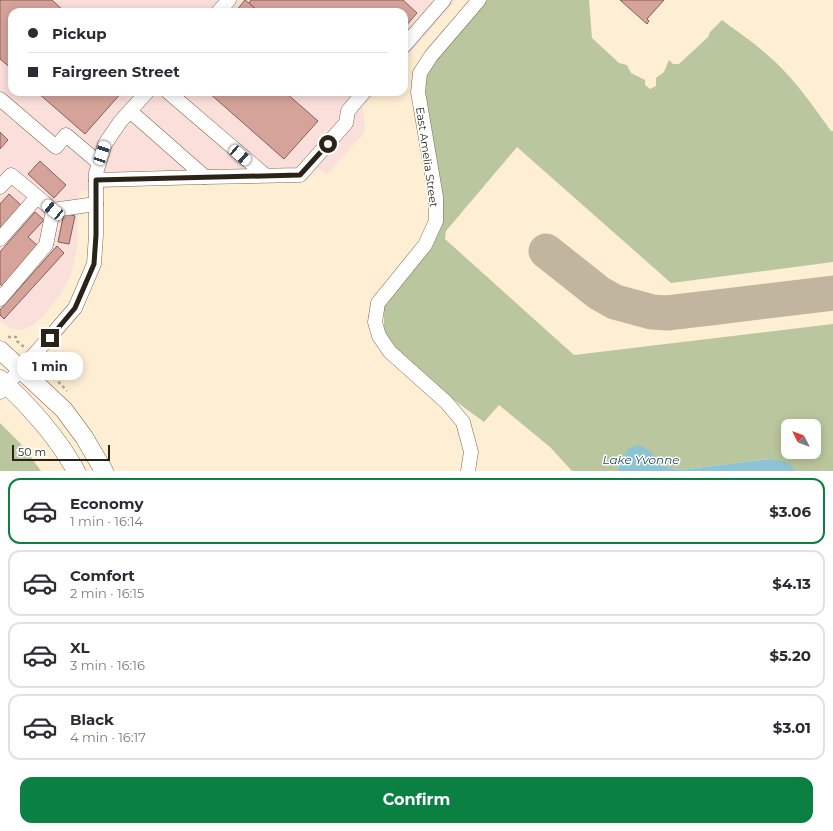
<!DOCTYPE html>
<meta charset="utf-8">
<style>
body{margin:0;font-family:Montserrat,sans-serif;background:#f2f2f3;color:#2b2b33;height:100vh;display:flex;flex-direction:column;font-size:15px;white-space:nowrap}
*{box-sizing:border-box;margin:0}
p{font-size:13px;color:#7c7c81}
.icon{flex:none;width:22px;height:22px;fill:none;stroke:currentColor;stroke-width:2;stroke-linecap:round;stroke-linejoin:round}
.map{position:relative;height:471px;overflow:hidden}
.side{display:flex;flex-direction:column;background:#fff;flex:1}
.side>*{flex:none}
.top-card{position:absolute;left:8px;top:8px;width:400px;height:88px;border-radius:12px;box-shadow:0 2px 10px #0003;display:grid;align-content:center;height:88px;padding:0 20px;background:#fff}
.needle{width:26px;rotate:312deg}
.controls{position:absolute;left:781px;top:419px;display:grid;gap:8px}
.controls a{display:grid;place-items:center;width:40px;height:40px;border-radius:8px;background:#fff;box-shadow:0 2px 10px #0003;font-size:20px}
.scale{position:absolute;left:12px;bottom:10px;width:98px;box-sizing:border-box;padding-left:4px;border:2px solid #2b2317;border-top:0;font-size:11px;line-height:14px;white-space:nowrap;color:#2b2317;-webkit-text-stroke:3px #fff;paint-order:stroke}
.end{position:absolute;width:18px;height:18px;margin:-9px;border:5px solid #2b2317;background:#fff;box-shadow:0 0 0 2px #fff}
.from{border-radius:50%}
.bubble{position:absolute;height:28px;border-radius:12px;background:#fff;box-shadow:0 2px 10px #0003;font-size:13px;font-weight:700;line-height:28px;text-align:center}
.car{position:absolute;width:12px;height:24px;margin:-12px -6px;border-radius:5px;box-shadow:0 0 3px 1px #0007;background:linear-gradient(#fff 24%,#345 0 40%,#fff 0 76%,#345 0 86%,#fff 0)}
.top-card b{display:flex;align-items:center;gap:14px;height:38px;font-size:15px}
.top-card b+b{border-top:1px solid #e1e1e2}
.top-card i{width:10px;height:10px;background:#2b2b33}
ul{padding:7px 0 0;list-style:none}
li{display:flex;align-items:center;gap:12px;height:66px;margin:0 8px 6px;padding:0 12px;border:2px solid #e1e1e2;border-radius:12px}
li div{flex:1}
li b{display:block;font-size:15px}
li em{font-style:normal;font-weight:700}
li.active{border-color:#0b8043}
li>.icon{width:36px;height:36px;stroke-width:1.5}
.action{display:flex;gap:8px;margin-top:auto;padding:8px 20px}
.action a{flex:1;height:46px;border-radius:12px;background:#0b8043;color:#fff;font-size:16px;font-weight:700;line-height:46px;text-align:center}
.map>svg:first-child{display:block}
</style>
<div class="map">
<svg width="833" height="471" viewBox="0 0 833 471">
<rect width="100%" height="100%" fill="#feeed4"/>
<path fill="#fadfdb" d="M0 0H456L404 60V12H12V92H376L363 107 365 132 327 175 318 168 305 182 152 185 79 191 77 249 71 275 59 297 43 316 32 326 21 330 11 328 0 321Z"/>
<g fill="#bac69d" fill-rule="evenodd">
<path d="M483 0H589L592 38 619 63 627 65 631 73 645 80V85L650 89 656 86V78L664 72 669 60 673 64H679L708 37 710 32 722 20C736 31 751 40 764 52 791 74 811 103 831 131H833V262L671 283 517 147 446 231 445 239 574 355 833 324V471H795L794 468 769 459 680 470 670 468 656 461 653 455 622 458 618 464 619 471H572L550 447 499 405 484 422 454 400 397 351 384 333V304L386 297 435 240 441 224 443 210V197L424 101 425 69ZM788 426H814V452H788Z"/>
<path d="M0 423 23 446 41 471H0Z"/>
</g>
<path fill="#8dc4d4" d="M639 445 651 451 656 461 670 468 680 470 769 459 784 461 794 468 795 471H619L618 464 629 448Z"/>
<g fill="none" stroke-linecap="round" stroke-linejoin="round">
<path stroke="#c2b59f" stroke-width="35" d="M546 251 599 293 615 302 652 312 667 313 718 307 833 293"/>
</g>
<g fill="#d5a39a" stroke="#835f59">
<path d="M0 0H52L65 12H12V69L0 59Z"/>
<path d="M245 0 249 3 259 12H235Z"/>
<path d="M251 0H403L417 13 404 28V12H259L249 3Z"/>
<path d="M620 0H664L647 19 649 21 647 24Z"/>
<path d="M37 92H122L85 134Z"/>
<path d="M208 92H285L318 121 284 159Z"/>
<path d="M0 132 8 140 0 149Z"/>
<path d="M40 161 66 185 54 198 28 174Z"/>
<path d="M9 194 22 206 0 230V204Z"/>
<path d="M35 212 44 220 28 237 38 246 2 286 0 284V252Z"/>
<path d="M64 213 75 216 69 244 58 242Z"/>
<path d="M57 246 64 253 4 319 0 315V310Z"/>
</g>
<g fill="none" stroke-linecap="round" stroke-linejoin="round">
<g stroke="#7d6b4d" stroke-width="15">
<g id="minor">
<path d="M218 12 229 0"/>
<path d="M404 46 444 0"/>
<path d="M168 92 265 175"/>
<path d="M0 99 56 147 66 135 99 163"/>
<path d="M130 111 205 177 300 175 346 123 348 111 364 92"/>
<path d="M96 180 205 177"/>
<path d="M0 187 11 175 53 210 96 204"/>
<path d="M0 239 37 197"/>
<path d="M0 299 46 245 53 210"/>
<path d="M0 392 49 338 75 308 94 264 96 235V173L105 144 120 122 147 92"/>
<path d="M468 471 471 452 463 422 446 402 390 352 379 336 375 322 378 303 425 245 436 221V197L418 92 420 73 431 56 479 0"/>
</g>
</g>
<g stroke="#7d6b4d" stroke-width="19">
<g id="major">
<path d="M0 350 64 410 84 437 104 471"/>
<path d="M0 379C28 404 58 438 76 471"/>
</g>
</g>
<g stroke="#b3a691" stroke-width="2.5" stroke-dasharray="3 3" stroke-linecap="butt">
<path d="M8 337H16L17 341 24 347"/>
<path d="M42 364 67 391"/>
</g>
<use href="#minor" stroke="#fff" stroke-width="14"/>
<use href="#major" stroke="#fff" stroke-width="18"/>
</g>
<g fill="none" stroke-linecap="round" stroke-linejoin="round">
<path stroke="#2b2317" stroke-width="5" d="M50 338 75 308 94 264 96 235V180L300 175 328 144"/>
</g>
<g text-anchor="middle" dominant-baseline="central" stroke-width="3" stroke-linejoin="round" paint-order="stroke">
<g font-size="11" fill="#2b2317" stroke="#fff">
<text transform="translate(427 157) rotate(82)">East Amelia Street</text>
</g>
<g font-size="12" font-style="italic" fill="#1c4c58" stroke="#fff">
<text x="641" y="459">Lake Yvonne</text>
</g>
</g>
</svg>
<div class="controls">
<a><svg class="needle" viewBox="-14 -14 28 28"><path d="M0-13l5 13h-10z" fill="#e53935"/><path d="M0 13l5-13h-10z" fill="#7c7c81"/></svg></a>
</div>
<div class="scale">50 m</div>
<i class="end from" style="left:328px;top:144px"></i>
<i class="end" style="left:50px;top:338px"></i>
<div class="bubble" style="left:17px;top:352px;width:66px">1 min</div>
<i class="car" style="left:102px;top:153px;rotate:18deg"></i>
<i class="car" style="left:240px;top:155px;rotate:131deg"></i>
<i class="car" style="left:53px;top:210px;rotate:309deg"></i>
<div class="top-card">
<b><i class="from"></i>Pickup</b>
<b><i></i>Fairgreen Street</b>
</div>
</div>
<section class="side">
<ul>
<li class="active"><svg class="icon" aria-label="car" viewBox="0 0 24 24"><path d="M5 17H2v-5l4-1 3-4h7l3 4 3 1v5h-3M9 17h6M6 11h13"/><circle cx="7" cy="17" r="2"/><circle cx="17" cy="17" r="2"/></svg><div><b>Economy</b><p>1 min · 16:14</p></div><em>$3.06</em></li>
<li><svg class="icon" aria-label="car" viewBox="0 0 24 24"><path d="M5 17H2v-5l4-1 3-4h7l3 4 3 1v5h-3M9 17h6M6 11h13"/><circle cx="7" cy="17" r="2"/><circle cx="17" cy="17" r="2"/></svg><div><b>Comfort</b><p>2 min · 16:15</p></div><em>$4.13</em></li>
<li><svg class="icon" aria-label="car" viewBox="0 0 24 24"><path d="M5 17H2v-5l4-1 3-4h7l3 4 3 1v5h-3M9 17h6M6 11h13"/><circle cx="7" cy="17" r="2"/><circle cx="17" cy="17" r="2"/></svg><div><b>XL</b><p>3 min · 16:16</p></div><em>$5.20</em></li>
<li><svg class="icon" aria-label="car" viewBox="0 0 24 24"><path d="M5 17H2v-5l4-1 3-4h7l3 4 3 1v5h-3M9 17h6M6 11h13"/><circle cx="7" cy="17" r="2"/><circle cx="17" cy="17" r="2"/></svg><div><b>Black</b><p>4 min · 16:17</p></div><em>$3.01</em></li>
</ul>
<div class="action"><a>Confirm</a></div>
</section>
